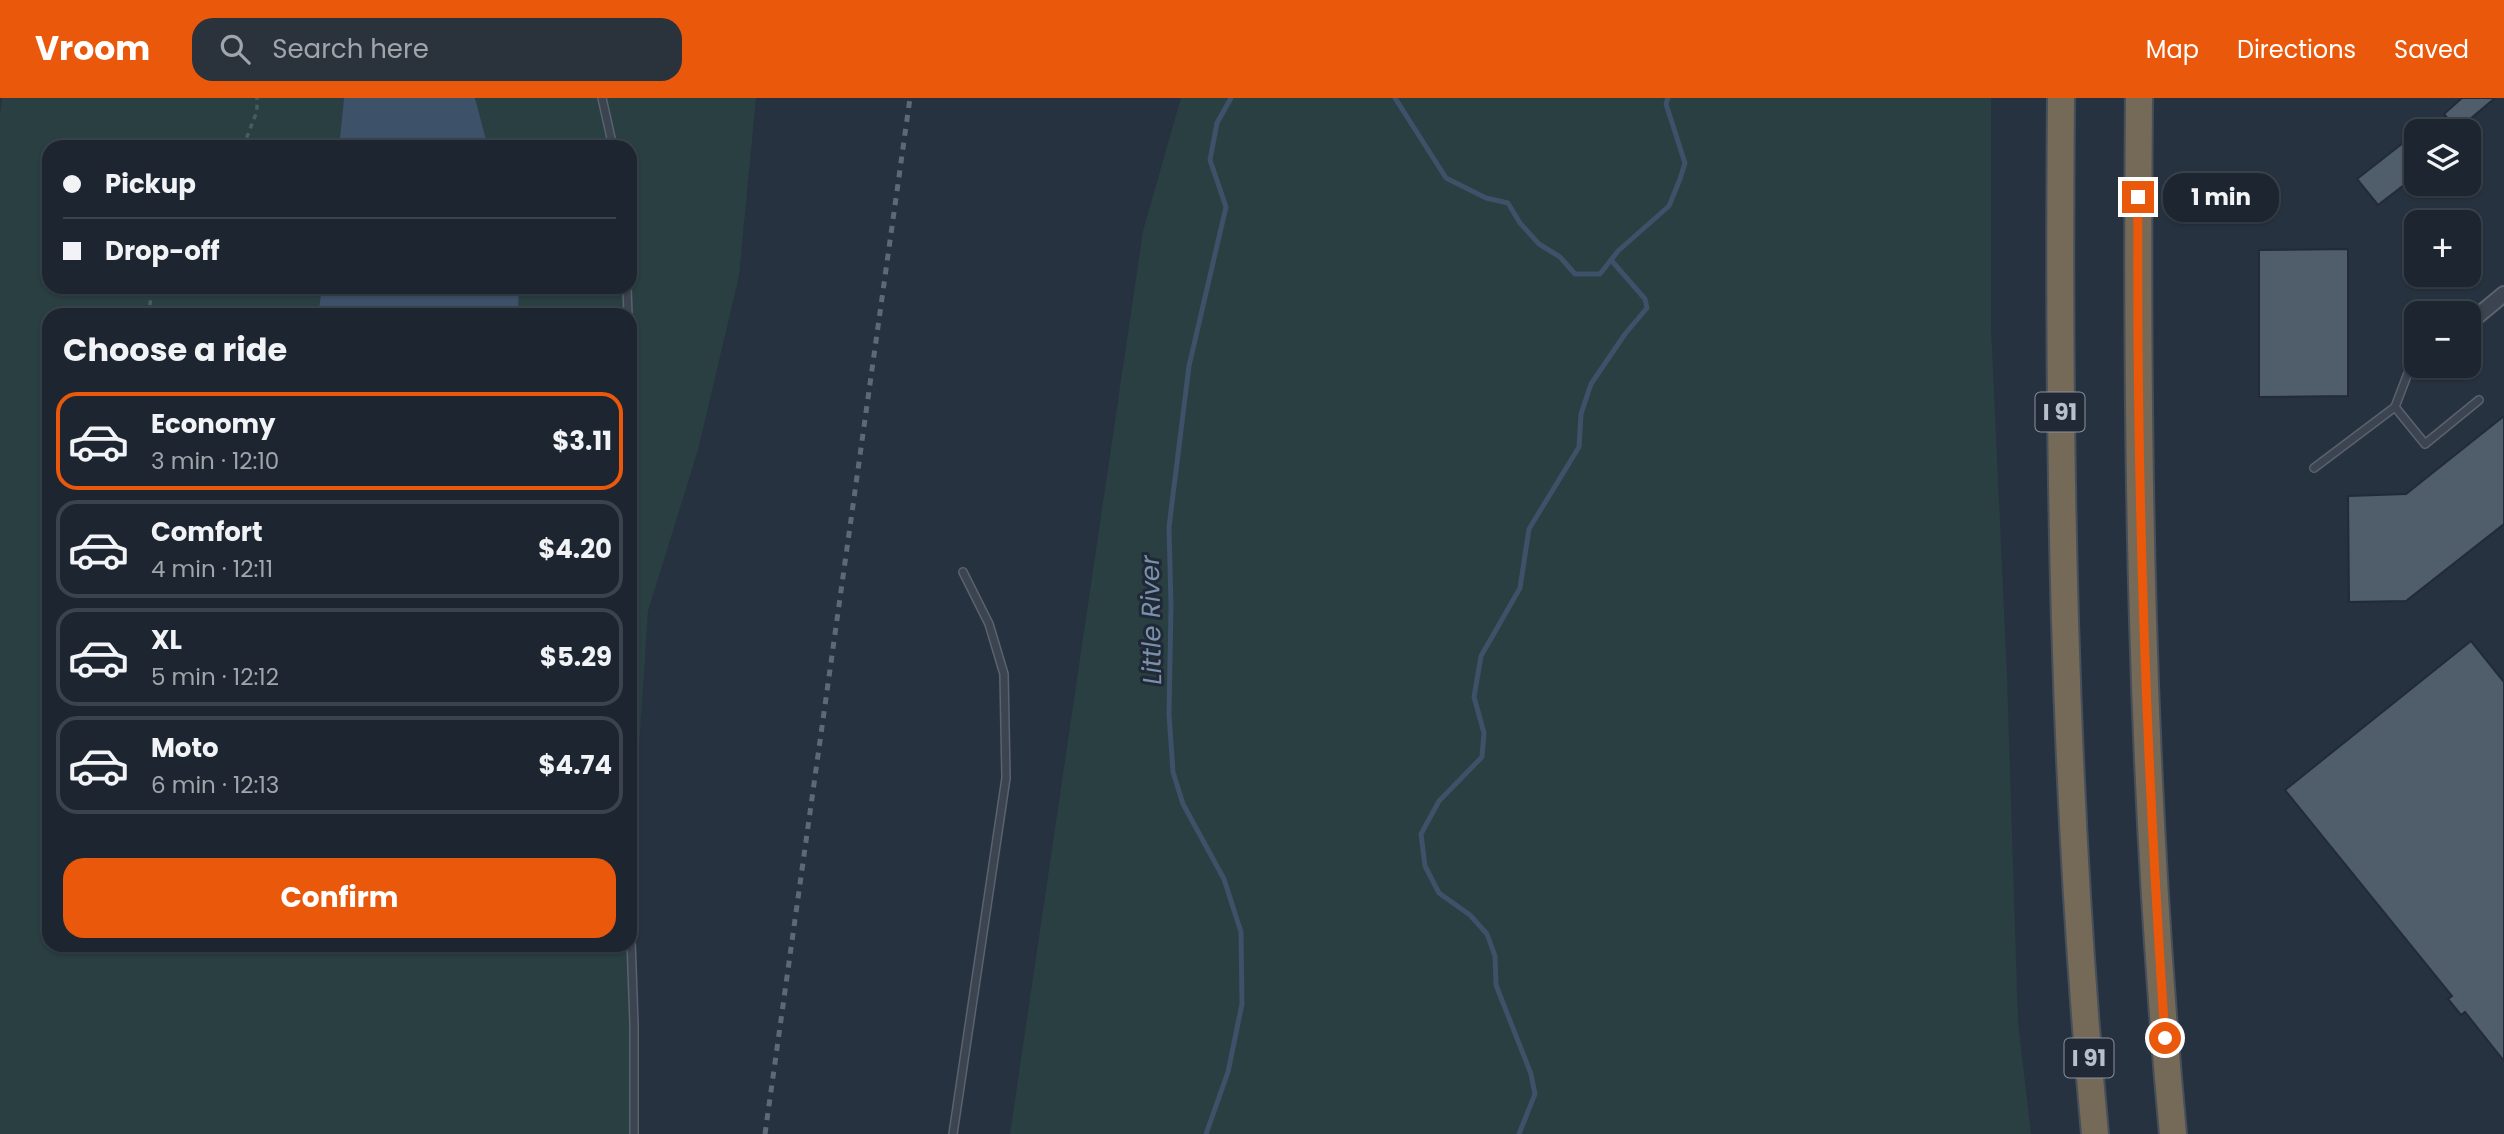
<!DOCTYPE html>
<meta charset="utf-8">
<style>
body{margin:0;font-family:Poppins,sans-serif;background:#2a323c;color:#f1f3f6;height:100vh;display:flex;flex-direction:column;font-size:26px;white-space:nowrap}
*{box-sizing:border-box;margin:0}
p{font-size:23px;color:#a0a5ab}
.icon{flex:none;width:38px;height:38px;fill:none;stroke:currentColor;stroke-width:2;stroke-linecap:round;stroke-linejoin:round}
.map{position:relative;flex:1;overflow:hidden}
.drawer{position:absolute;left:42px;top:210px;width:595px;height:644px;display:flex;flex-direction:column;background:#1d2630;border-radius:21px;box-shadow:0 2px 5px #0004,0 0 0 2px #3b434c}
.drawer>*{flex:none}
.guide{position:absolute;left:42px;top:42px;width:595px;height:154px;border-radius:21px;box-shadow:0 2px 5px #0004,0 0 0 2px #3b434c;display:grid;align-content:center;height:154px;padding:0 21px;background:#1d2630}
.fabs{position:absolute;left:2404px;top:21px;display:grid;gap:14px}
.fabs a{display:grid;place-items:center;width:77px;height:77px;border-radius:14px;background:#1d2630;box-shadow:0 2px 5px #0004,0 0 0 2px #3b434c;font-size:35px}
.end{position:absolute;width:32px;height:32px;margin:-16px;border:9px solid #ea580c;background:#fff;box-shadow:0 0 0 4px #fff}
.from{border-radius:50%}
.bubble{position:absolute;height:49px;border-radius:21px;background:#1d2630;box-shadow:0 2px 5px #0004,0 0 0 2px #3b434c;font-size:23px;font-weight:700;line-height:49px;text-align:center}
.guide b{display:flex;align-items:center;gap:24px;height:66px;font-size:26px}
.guide b+b{border-top:2px solid #3b434c}
.guide i{width:18px;height:18px;background:#f1f3f6}
ul{padding:0;list-style:none}
li{display:flex;align-items:center;gap:21px;height:98px;margin:0 14px 10px;padding:0 7px;border:4px solid #3b434c;border-radius:21px}
li div{flex:1}
li b{display:block;font-size:26px}
li em{font-style:normal;font-weight:700}
li.on{border-color:#ea580c}
li>.icon{width:63px;height:63px;stroke-width:1.5}
h2{padding:0 21px;font-size:32px;line-height:84px}
.action{display:flex;gap:14px;margin-top:auto;padding:14px 21px}
.action a{flex:1;height:80px;border-radius:21px;background:#ea580c;color:#fff;font-size:28px;font-weight:700;line-height:80px;text-align:center}
header{display:flex;align-items:center;gap:42px;box-sizing:border-box;height:98px;padding:0 35px;background:#ea580c;color:#fff}
header strong{font-size:33px}
nav{display:flex;gap:38px;margin-inline-start:auto;font-size:24px}
.search{width:490px;height:63px;background:#2a323c;display:flex;align-items:center;gap:18px;box-sizing:border-box;padding:0 24px;border-radius:21px;color:#a0a5ab;font-size:26px}
.map>svg:first-child{display:block}
</style>
<header>
<strong>Vroom</strong>
<div class="search"><svg class="icon" aria-label="search" viewBox="0 0 24 24"><circle cx="10" cy="10" r="6"/><path d="M15 15l6 6"/></svg>Search here</div>
<nav><a>Map</a><a>Directions</a><a>Saved</a></nav>
</header>
<div class="map">
<svg width="2504" height="1036" viewBox="0 0 2504 1036">
<rect width="100%" height="100%" fill="#273240"/>
<g fill="#293f41">
<path d="M2 0H344L339 49H49V189H322L318 217H49V847H630V217H518L519 189H630V49H488L475 0H756L739 178 698 352 648 513 636 696V931L632 1036H0V17Z"/>
<path d="M1181 0H1991V229L2007 578 2018 924 2031 1036H1010L1143 133Z"/>
</g>
<g fill="#3d5168">
<path d="M344 0H475L488 49H339Z"/>
<path d="M322 189H519L518 217H318Z"/>
</g>
<g fill="none" stroke-linecap="round" stroke-linejoin="round">
<g stroke="#3d5168" stroke-width="5">
<path d="M1395 0 1446 80 1486 100 1508 105 1520 125 1539 146 1560 159 1575 176H1600L1618 153 1669 108 1680 81 1685 65 1666 6 1668 0"/>
<path d="M1206 1036 1228 974 1242 906 1241 834 1224 781 1183 706 1173 674 1169 616 1171 508 1169 429 1189 268 1226 109 1210 62 1217 25 1231 0"/>
<path d="M1519 1036 1535 996 1531 976 1496 887 1495 858 1487 836 1470 817 1439 795 1425 768 1421 736 1439 703 1482 659 1484 635 1474 599 1481 558 1520 490 1529 431 1579 349 1581 316 1591 286 1625 236 1647 210 1645 201 1611 162"/>
</g>
</g>
<g fill="#505d6b" stroke="#222b37" stroke-width="2">
<path d="M2462 0H2495L2457 32 2444 16Z"/>
<path d="M2417 34V77L2378 107 2357 81Z"/>
<path d="M2348 151V298L2259 299V152Z"/>
<path d="M2504 318V426L2406 503 2349 504 2348 398 2406 396Z"/>
<path d="M2471 543 2504 584V963L2465 914 2461 917 2448 901 2452 898 2285 692Z"/>
</g>
<g fill="none" stroke-linecap="round" stroke-linejoin="round">
<g stroke="#59626d" stroke-width="10">
<g id="lane">
<path d="M602 0 613 49"/>
<path d="M627 189 628 217"/>
<path d="M630 268V460L633 543 630 582"/>
<path d="M2395 309 2425 346 2479 302"/>
<path d="M2314 370 2395 309 2408 275 2417 267"/>
<path d="M630 814 634 926V1036"/>
<path d="M953 1036 1006 680 1004 576 989 526 963 474"/>
</g>
</g>
<g stroke="#59626d" stroke-width="18">
<path id="street" d="M2469 225 2504 196"/>
</g>
<g stroke="#464f5a" stroke-width="30">
<g id="highway">
<path d="M2061 0C2058 346 2063 691 2095 1036"/>
<path d="M2139 0C2136 346 2141 692 2173 1036"/>
</g>
</g>
<g stroke="#475c5e" stroke-width="3.5" stroke-dasharray="5 5" stroke-linecap="butt">
<path d="M243 49 257 13V0"/>
<path d="M148 217 153 189"/>
</g>
<use href="#lane" stroke="#3b4450" stroke-width="7"/>
<use href="#street" stroke="#3b4450" stroke-width="14"/>
<use href="#highway" stroke="#756958" stroke-width="26"/>
<path stroke="#5d6977" stroke-width="5" stroke-dasharray="7 7" stroke-linecap="butt" d="M765 1036 910 0"/>
</g>
<g fill="none" stroke-linecap="round" stroke-linejoin="round">
<path stroke="#ea580c" stroke-width="9" d="M2138 99C2136 380 2146 660 2165 940"/>
</g>
<g text-anchor="middle" dominant-baseline="central" stroke-width="6" stroke-linejoin="round" paint-order="stroke">
<g fill="#202935" stroke="#8a929d" stroke-width="2">
<rect x="2035.5" y="294.5" width="49" height="39" rx="5"/>
<rect x="2064.5" y="940.5" width="49" height="39" rx="5"/>
</g>
<g font-size="23" font-weight="bold" fill="#b7bfca">
<text x="2060" y="314">I 91</text>
<text x="2089" y="960">I 91</text>
</g>
<g font-size="26" font-style="italic" fill="#7991ac" stroke="#202935">
<text transform="translate(1151 522) rotate(-91)">Little River</text>
</g>
</g>
</svg>
<div class="fabs">
<a><svg class="icon" aria-label="layers" viewBox="0 0 24 24"><path d="M12 4l9 5-9 5-9-5zM3 14l9 5 9-5"/></svg></a>
<a>+</a>
<a>−</a>
</div>
<i class="end from" style="left:2165px;top:940px"></i>
<i class="end" style="left:2138px;top:99px"></i>
<div class="bubble" style="left:2163px;top:75px;width:116px">1 min</div>
<div class="guide">
<b><i class="from"></i>Pickup</b>
<b><i></i>Drop-off</b>
</div>
<section class="drawer">
<h2>Choose a ride</h2>
<ul>
<li class="on"><svg class="icon" aria-label="car" viewBox="0 0 24 24"><path d="M5 17H2v-5l4-1 3-4h7l3 4 3 1v5h-3M9 17h6M6 11h13"/><circle cx="7" cy="17" r="2"/><circle cx="17" cy="17" r="2"/></svg><div><b>Economy</b><p>3 min · 12:10</p></div><em>$3.11</em></li>
<li><svg class="icon" aria-label="car" viewBox="0 0 24 24"><path d="M5 17H2v-5l4-1 3-4h7l3 4 3 1v5h-3M9 17h6M6 11h13"/><circle cx="7" cy="17" r="2"/><circle cx="17" cy="17" r="2"/></svg><div><b>Comfort</b><p>4 min · 12:11</p></div><em>$4.20</em></li>
<li><svg class="icon" aria-label="car" viewBox="0 0 24 24"><path d="M5 17H2v-5l4-1 3-4h7l3 4 3 1v5h-3M9 17h6M6 11h13"/><circle cx="7" cy="17" r="2"/><circle cx="17" cy="17" r="2"/></svg><div><b>XL</b><p>5 min · 12:12</p></div><em>$5.29</em></li>
<li><svg class="icon" aria-label="car" viewBox="0 0 24 24"><path d="M5 17H2v-5l4-1 3-4h7l3 4 3 1v5h-3M9 17h6M6 11h13"/><circle cx="7" cy="17" r="2"/><circle cx="17" cy="17" r="2"/></svg><div><b>Moto</b><p>6 min · 12:13</p></div><em>$4.74</em></li>
</ul>
<div class="action"><a>Confirm</a></div>
</section>
</div>
